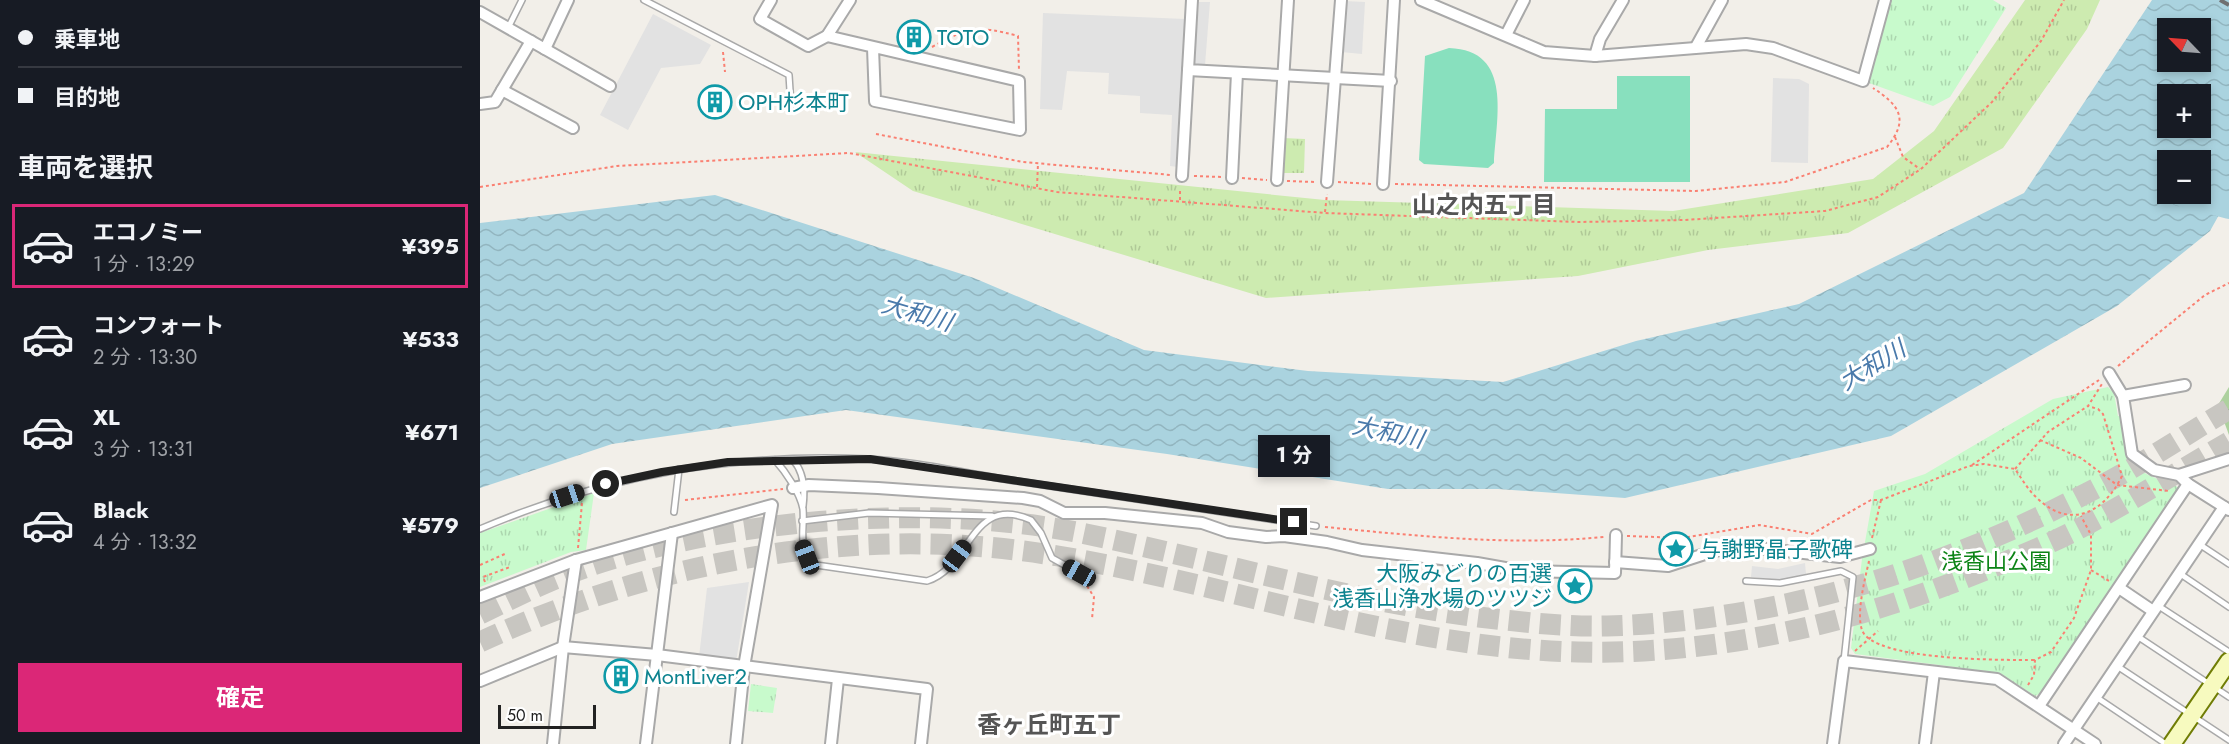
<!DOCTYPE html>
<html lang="ja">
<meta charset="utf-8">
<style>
body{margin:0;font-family:Jost,"Noto Sans JP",sans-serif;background:#20242c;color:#f1f3f6;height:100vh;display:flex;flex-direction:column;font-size:22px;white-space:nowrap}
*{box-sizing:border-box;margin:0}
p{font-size:20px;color:#9ea1a6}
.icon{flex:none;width:33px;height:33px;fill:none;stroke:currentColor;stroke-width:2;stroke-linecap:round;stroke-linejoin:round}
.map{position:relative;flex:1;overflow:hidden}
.details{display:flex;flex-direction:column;background:#171b24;width:480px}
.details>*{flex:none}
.banner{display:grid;align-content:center;height:132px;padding:0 18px;background:#171b24}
.needle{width:39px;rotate:295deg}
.tools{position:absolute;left:1677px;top:18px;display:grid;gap:12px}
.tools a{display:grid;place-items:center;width:54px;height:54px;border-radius:0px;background:#171b24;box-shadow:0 3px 9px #0003;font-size:30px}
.scale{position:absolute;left:18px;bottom:15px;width:98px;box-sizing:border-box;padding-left:6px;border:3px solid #222;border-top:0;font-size:16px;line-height:21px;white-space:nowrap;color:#222;-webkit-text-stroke:4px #fff;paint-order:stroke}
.end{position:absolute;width:27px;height:27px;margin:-14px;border:8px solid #222;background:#fff;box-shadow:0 0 0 3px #fff}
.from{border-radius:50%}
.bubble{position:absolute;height:42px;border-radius:0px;background:#171b24;box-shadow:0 3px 9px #0003;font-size:20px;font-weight:700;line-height:42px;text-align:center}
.car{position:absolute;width:18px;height:36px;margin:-18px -9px;border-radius:8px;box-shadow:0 0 4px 2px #0007;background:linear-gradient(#222 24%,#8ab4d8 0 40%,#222 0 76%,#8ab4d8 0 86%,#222 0)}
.banner b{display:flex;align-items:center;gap:21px;height:57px;font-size:22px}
.banner b+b{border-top:2px solid #363941}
.banner i{width:15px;height:15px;background:#f1f3f6}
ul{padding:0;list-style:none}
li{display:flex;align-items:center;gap:18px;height:84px;margin:0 12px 9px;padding:0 6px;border:3px solid transparent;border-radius:0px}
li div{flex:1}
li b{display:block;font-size:22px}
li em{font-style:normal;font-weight:700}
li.current{border-color:#db2777}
li>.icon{width:54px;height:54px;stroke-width:1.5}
h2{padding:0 18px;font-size:27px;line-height:72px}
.button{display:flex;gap:12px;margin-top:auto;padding:12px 18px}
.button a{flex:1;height:69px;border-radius:0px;background:#db2777;color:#fff;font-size:24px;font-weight:700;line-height:69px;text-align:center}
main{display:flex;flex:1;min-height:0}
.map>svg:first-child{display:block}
</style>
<main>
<section class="details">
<div class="banner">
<b><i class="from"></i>乗車地</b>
<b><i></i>目的地</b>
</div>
<h2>車両を選択</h2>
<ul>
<li class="current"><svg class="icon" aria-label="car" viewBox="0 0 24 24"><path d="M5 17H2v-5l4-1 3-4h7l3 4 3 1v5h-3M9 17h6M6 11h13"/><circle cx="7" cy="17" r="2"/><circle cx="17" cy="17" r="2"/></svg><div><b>エコノミー</b><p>1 分 · 13:29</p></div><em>¥395</em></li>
<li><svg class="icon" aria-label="car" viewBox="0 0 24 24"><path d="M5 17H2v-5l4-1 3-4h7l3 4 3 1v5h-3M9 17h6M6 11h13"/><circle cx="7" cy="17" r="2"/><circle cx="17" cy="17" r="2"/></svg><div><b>コンフォート</b><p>2 分 · 13:30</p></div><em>¥533</em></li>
<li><svg class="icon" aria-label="car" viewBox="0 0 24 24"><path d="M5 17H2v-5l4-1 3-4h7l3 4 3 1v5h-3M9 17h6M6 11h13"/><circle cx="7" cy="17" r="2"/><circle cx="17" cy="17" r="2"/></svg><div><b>XL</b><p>3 分 · 13:31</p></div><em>¥671</em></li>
<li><svg class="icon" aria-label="car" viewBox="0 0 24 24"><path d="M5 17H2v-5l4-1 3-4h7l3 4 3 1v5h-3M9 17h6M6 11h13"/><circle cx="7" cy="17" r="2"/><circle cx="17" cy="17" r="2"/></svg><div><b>Black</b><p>4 分 · 13:32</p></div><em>¥579</em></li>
</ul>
<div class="button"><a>確定</a></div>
</section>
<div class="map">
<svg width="1749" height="744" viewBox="0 0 1749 744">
<defs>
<pattern id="grass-tufts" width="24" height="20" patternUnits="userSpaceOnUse" patternTransform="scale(1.5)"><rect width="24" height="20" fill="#cdebb0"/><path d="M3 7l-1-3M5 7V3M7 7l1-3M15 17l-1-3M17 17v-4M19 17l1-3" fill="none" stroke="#b0c997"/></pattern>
<pattern id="forest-crowns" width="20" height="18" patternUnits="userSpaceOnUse" patternTransform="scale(1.5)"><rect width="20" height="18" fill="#add19e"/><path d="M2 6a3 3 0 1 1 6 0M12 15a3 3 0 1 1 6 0" fill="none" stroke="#95b388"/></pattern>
<pattern id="park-tufts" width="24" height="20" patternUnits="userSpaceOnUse" patternTransform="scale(1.5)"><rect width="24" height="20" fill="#c8facc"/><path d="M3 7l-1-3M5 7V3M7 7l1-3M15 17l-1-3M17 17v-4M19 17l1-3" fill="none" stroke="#acd6af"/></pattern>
<pattern id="water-waves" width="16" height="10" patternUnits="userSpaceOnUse" patternTransform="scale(1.5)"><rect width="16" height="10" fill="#aad3df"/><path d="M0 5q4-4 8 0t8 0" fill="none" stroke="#92b5bf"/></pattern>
</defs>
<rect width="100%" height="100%" fill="#f2efe9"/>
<g fill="url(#grass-tufts)">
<path d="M1545 0H1620L1607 29 1523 148 1368 233 1228 250 1098 276 786 298 433 191 375 152 845 200 1193 211 1393 179 1454 131Z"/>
<path d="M803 138 825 139 824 173H802Z"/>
</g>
<path fill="url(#forest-crowns)" d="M1749 387V435L1738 405Z"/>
<g fill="url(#park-tufts)">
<path d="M1408 0H1513L1526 8 1470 97 1453 106 1389 83Z"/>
<path d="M1628 387 1634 393 1638 416H1643C1643 443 1644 465 1673 477 1682 481 1691 482 1699 488L1561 693 1555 696 1520 673 1375 654 1371 648 1382 559 1394 491 1445 474 1573 399Z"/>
<path d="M114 493 106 550 91 552 0 587V533Z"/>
<path d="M271 684 297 688 293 713 268 711Z"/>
</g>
<g fill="#88e0be">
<path d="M969 48C1034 50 1016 119 1014 163L1008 168 944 164 939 160 945 56Z"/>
<path d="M1137 76H1210V182H1064L1065 109H1137Z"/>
</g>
<g fill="#e2e2e2">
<path d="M864 1 885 2 882 54 861 52Z"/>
<path d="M719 2H730L725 65 714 64Z"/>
<path d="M563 13 705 19 698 167 690 166 692 115 660 113V96L628 94 629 73 587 71 582 110 560 109Z"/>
<path d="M173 14 231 45 220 64 181 68 148 130 120 115Z"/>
<path d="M1293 78 1319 79 1329 84 1328 163 1291 162Z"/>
<path d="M1325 563 1326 574 1299 580 1271 577 1272 566 1298 569Z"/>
<path d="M269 582 256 662 219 657 227 588Z"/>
</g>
<path fill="url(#water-waves)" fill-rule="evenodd" d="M1672 0H1749V197L1730 231 1637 306 1411 436 1145 498 1018 489H908L687 454 366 410 132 444 0 488V223L235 195 494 278 664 350 828 371 1023 382 1156 341 1319 304 1544 193ZM1688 28H1720V62H1688ZM1688 94H1720V128H1688ZM1688 160H1720V194H1688Z"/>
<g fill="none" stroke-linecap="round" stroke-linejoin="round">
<path stroke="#aad3df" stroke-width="24" d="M1700 194 1749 207"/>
<g stroke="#c8c6c1" stroke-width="21" stroke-dasharray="21 10" stroke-linecap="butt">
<path d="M0 614C25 602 49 590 75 579 222 519 450 501 606 534 738 561 866 600 999 617 1041 622 1085 627 1127 626 1295 621 1459 571 1607 493 1656 468 1702 437 1749 409"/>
<path d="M0 642C180 559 381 523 578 556 753 585 920 648 1098 652 1236 655 1371 624 1498 573 1538 557 1578 541 1615 520 1660 496 1704 468 1749 442"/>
</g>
<g stroke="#a9a9a9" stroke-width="8">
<g id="lane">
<path d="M164 0 309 75 311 106"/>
<path d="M28 28 42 0"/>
<path d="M295 460C306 472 320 493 323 509 325 531 316 548 336 565L447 581C491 568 491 493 551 520L561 533 572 558 599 573"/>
<path d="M313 460C324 472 325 490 323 506"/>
<path d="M194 512 199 469"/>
<path d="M322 521 389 513 512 516"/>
<path d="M0 529C127 475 250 453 388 459 436 461 488 474 536 481 636 496 736 511 836 526"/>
<path d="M1719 544 1749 564"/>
<path d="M1699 573 1749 607"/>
<path d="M1266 581 1300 583 1361 571 1373 577 1364 661"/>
<path d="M1677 605 1749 652"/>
<path d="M1657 636 1749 697"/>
<path d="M1637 666 1749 740"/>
<path d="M1616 697 1686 744"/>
</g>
</g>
<g stroke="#a9a9a9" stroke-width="14">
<g id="street">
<path d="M291 0 280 19 328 46 347 36"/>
<path d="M370 0 347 36 539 81 540 130 395 101 393 48"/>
<path d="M712 0 708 70 911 81"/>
<path d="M941 0 1064 52 1115 56 1266 44 1293 48 1383 81 1405 0"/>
<path d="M0 12 130 86"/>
<path d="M1026 35 1044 0"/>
<path d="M1216 47 1242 0"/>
<path d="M65 49 88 0"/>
<path d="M1115 56 1120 39 1143 0"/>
<path d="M22 90 93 128"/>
<path d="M0 104 15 102 51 41"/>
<path d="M702 176 708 70"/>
<path d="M752 178 757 73"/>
<path d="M797 180 808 0"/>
<path d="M847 182 861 0"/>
<path d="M903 184 914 0"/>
<path d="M1629 373 1643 396 1652 454 1674 470 1699 475 1708 484 1749 510"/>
<path d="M1643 396 1705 385"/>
<path d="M1699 475 1749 459"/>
<path d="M313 488 329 485 398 488 543 498 560 501 584 513H625L722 523 748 532 786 537 804 536 847 542 882 550 997 563 1042 571 1135 573 1136 535"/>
<path d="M1135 562 1188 566 1231 552 1260 546 1360 557 1390 549"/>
<path d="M1639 588 1673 611"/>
<path d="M0 597 96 560 292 505 264 667 256 744"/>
<path d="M0 681 83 647 177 655 447 689 441 744"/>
<path d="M1559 706 1708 484"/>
<path d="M73 744 83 647 96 560"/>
<path d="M166 744 192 533"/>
<path d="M351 744 358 679"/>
<path d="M1353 744 1364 661 1517 679 1615 744"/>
<path d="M1445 744 1454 672"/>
<path d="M1584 744 1744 507"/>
</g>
</g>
<g stroke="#707d05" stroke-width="20">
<path id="secondary" d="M1692 744 1749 661"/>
</g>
<g stroke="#fa8072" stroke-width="2" stroke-dasharray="3 3" stroke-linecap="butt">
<path d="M452 47C489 27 497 25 538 36L539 70"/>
<path d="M243 52 245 72"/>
<path d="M396 134 543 162 691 175"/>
<path d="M1415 137 1423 157 1440 169"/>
<path d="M714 176 742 177"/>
<path d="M762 178 787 180"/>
<path d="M807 181 835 182"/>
<path d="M858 182 892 184"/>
<path d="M915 184 1216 191 1305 182 1407 147C1430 119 1419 105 1393 88"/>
<path d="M0 187 137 166 369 153 577 192 845 213 1099 222 1204 220 1345 211 1398 197 1441 169 1512 102 1561 41 1584 0"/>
<path d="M557 187 558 163"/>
<path d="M700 200V188"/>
<path d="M845 212 847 194"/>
<path d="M1638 366 1725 295 1749 283"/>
<path d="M1560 440 1601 458 1637 485 1689 491"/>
<path d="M1492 465 1619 380"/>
<path d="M1535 469 1568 432 1608 406 1622 384"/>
<path d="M205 500 303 489"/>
<path d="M845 527C939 536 1029 546 1124 537"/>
<path d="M1147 536 1203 538 1279 525 1332 534 1391 500H1401L1489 466 1504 464 1535 469C1542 479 1548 490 1557 498 1590 530 1624 513 1642 476L1623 414 1618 409 1608 406"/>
<path d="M1392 538 1401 500"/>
<path d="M98 548 102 503"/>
<path d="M1389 561C1385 579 1376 613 1382 630 1393 661 1524 660 1555 660"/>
<path d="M0 565 27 553"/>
<path d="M1611 570 1629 581"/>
<path d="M604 581 614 597 612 619"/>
<path d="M5 582 3 577 30 567"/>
<path d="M1375 651 1398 631"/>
<path d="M1548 685 1554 675 1555 660 1571 652 1594 618 1611 570V535L1601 516"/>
</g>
<use href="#lane" stroke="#fff" stroke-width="5"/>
<use href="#street" stroke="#fff" stroke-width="10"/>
<use href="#secondary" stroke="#f7fabf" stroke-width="16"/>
<path stroke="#707070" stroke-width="4" stroke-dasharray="12 12" stroke-linecap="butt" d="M1740 0 1749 5"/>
</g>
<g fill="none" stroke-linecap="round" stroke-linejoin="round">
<path stroke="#222" stroke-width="8" d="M126 484 182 472 248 462 390 459 814 522"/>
</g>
<defs>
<g id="building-ring" transform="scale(1.725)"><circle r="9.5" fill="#fff" stroke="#0f9aa8" stroke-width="1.5"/><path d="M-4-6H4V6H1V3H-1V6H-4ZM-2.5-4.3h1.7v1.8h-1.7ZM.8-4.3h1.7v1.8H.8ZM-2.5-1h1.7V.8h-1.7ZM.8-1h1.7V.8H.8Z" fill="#0f9aa8"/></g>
<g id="sight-ring" transform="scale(1.725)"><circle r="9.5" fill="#fff" stroke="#0f9aa8" stroke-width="1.5"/><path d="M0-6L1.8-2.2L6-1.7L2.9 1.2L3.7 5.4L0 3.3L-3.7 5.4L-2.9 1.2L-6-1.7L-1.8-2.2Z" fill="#0f9aa8"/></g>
</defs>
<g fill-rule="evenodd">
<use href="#building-ring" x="434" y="37"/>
<use href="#building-ring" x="235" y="102"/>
<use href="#sight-ring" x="1196" y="549"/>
<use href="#sight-ring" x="1095" y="586"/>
<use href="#building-ring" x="141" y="676"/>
</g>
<g text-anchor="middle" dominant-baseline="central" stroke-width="6" stroke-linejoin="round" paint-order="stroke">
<g font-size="22" fill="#0d838f" stroke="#fff" text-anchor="start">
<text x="457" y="37">TOTO</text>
<text x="258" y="102">OPH杉本町</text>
<text x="1219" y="549">与謝野晶子歌碑</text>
<text x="1072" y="573" text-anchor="end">大阪みどりの百選<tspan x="1072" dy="25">浅香山浄水場のツツジ</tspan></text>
<text x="164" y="676">MontLiver2</text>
</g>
<g font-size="22" fill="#0c8416" stroke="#fff">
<text x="1516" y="561">浅香山公園</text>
</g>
<g font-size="24" font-weight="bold" fill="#555" stroke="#fff">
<text x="1004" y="204">山之内五丁目</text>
<text x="569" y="724">香ヶ丘町五丁</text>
</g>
<g font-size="24" font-style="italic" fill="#4a7aab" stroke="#fff">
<text transform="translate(437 313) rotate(16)">大和川</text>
<text transform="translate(1392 365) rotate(-31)">大和川</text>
<text transform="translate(908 432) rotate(12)">大和川</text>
</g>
</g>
</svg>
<div class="tools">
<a><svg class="needle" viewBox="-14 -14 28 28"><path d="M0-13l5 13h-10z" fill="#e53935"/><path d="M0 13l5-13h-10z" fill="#9ea1a6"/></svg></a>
<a>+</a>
<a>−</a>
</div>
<div class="scale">50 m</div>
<i class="end from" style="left:126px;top:484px"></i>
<i class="end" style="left:814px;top:522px"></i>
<div class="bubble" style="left:778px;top:435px;width:72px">1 分</div>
<i class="car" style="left:87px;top:496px;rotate:72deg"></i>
<i class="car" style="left:477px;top:556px;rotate:37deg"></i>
<i class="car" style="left:327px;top:557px;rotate:339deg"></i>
<i class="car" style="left:599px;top:573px;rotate:299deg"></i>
</div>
</main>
